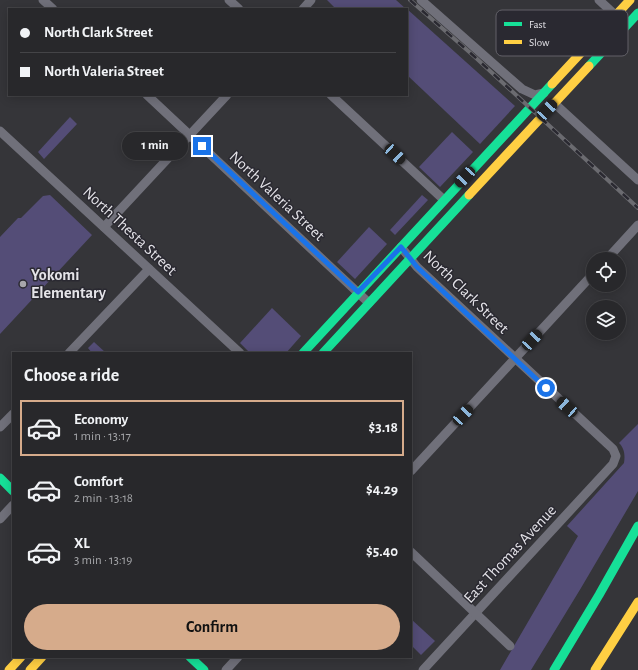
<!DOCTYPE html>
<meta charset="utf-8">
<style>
body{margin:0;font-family:"Alegreya Sans",sans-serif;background:#303033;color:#f1f3f6;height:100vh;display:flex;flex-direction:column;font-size:15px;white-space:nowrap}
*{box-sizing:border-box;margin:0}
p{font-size:13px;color:#a5a6a9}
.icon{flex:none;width:22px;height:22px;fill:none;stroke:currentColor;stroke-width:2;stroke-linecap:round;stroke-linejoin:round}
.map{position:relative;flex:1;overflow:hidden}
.drawer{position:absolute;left:12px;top:352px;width:400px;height:306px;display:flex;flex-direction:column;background:#28282b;border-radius:0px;box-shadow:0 2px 10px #0003,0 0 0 1px #444447}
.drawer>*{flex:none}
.guide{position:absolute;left:8px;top:8px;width:400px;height:88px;border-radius:0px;box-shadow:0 2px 10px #0003,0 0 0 1px #444447;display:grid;align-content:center;height:88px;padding:0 12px;background:#28282b}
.fabs{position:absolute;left:586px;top:252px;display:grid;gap:8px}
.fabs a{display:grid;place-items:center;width:40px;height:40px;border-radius:50%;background:#28282b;box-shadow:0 2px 10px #0003,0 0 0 1px #444447;font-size:20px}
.end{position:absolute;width:18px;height:18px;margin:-9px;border:5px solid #1a73e8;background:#fff;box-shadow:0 0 0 2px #fff}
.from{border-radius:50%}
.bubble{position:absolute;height:28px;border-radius:14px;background:#28282b;box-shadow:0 2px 10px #0003,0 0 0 1px #444447;font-size:13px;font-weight:700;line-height:28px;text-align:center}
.car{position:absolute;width:12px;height:24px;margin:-12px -6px;border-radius:5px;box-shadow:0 0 3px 1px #0007;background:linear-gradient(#222 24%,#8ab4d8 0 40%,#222 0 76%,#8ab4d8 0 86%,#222 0)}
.guide b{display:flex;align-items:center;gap:14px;height:38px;font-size:15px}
.guide b+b{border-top:1px solid #444447}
.guide i{width:10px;height:10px;background:#f1f3f6}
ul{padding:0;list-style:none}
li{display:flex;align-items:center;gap:12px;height:56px;margin:0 8px 6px;padding:0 4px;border:2px solid transparent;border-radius:0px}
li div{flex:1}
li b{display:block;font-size:15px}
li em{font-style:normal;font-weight:700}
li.active{border-color:#d6ab8b}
li>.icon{width:36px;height:36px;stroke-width:1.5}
h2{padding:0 12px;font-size:18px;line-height:48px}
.action{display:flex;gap:8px;margin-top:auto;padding:8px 12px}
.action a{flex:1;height:46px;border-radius:24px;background:#d6ab8b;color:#111;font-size:16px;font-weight:700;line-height:46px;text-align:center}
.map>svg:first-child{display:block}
</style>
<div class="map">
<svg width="638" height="670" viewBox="0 0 638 670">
<rect width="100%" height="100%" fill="#353539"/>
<g fill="#544d77">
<path d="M327 0H396L406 9H336Z"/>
<path d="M407 9 515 106 480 144 407 75Z"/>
<path d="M70 117 77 124 44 159 38 152Z"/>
<path d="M452 132 473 152 440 187 419 167Z"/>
<path d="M50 195 92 235 0 334V237L18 218H21L43 196Z"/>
<path d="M422 195 428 200 395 235 390 230Z"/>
<path d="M369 227 387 244 355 279 337 262Z"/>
<path d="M272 308 301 336 286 353H250L240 343Z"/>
<path d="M94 342 106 353H92L88 348Z"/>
<path d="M638 424V491L581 588 531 670H500L578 536 567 526 624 463C625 456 625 449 619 443Z"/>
<path d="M411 619 435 641 421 655 411 645Z"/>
</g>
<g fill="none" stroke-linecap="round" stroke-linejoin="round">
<g stroke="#70707a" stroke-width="9">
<path d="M43 0 53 9"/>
<path d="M229 0 239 9"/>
<path d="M421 0 522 89 535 95 544 93"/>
<path d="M599 0 626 25"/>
<path d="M303 9 311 0"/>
<path d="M147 95 369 303"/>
<path d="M331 95 444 200"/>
<path d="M554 103 638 180"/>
<path d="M0 131 240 353"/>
<path d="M104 227 227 95"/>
<path d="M401 247 417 267 613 449 616 456 613 464 423 670"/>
<path d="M607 259 638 225"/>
<path d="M69 353 149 269"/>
<path d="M0 427 13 414"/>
<path d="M411 471 593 274"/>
<path d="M0 519 13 505"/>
<path d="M411 552 510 646"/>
<path d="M226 670 238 657"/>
</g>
<g stroke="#16e098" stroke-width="9">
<path d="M589 66 638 13"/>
<path d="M303 353 552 84"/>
<path d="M323 353 469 195"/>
<path d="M0 478 13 491"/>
<path d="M190 657 204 670"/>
<path d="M554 670 599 595 638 526"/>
</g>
<g stroke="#ffcf43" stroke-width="9">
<path d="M552 84 630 0"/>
<path d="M469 195 589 66"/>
<path d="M9 670 21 657"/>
<path d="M30 670 42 657"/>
<path d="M595 670 638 602"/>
</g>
<g stroke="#6b6b70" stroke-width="4">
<path id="rail" d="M410 0 475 57 638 208"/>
</g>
<use href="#rail" stroke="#2a2931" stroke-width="2.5" stroke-dasharray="8" stroke-linecap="butt"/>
</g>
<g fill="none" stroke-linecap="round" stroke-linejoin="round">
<path stroke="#1a73e8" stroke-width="5" d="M202 146 358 292 401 247 417 267 546 388"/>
</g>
<circle fill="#a7a6ab" stroke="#2a2931" stroke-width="1.5" cx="23" cy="284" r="4"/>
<g text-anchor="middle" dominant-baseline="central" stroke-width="3" stroke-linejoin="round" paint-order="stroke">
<g font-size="16" fill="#e4e3e8" stroke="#2a2931">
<text transform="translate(277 196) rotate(43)">North Valeria Street</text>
<text transform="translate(130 231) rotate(43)">North Thesta Street</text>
<text transform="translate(466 292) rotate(44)">North Clark Street</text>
<text transform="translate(510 554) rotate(-47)">East Thomas Avenue</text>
</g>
<g font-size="16" font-weight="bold" fill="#e4e3e8" stroke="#2a2931" text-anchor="start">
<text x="31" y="275">Yokomi<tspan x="31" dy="18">Elementary</tspan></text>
</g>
</g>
<rect x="496" y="10" width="132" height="46" rx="6" fill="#2a2931" stroke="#626168" stroke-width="1"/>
<rect x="504" y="22" width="18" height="4" fill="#16e098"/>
<rect x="504" y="40" width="18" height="4" fill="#ffcf43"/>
<g font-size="11" fill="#e4e3e8">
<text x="529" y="28">Fast</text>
<text x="529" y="46">Slow</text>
</g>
</svg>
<div class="fabs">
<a><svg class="icon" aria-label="locate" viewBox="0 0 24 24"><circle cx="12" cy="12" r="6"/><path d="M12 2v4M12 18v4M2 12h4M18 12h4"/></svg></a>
<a><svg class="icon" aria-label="layers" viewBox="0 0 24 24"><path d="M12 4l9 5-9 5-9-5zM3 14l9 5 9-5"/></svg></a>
</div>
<i class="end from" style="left:546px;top:388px"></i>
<i class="end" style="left:202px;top:146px"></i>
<div class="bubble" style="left:122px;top:132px;width:66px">1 min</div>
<i class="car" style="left:547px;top:110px;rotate:43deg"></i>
<i class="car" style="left:395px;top:154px;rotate:133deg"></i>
<i class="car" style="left:465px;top:177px;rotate:223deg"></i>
<i class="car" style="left:532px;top:340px;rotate:43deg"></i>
<i class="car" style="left:567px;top:407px;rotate:312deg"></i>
<i class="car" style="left:463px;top:415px;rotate:43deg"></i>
<div class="guide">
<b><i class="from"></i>North Clark Street</b>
<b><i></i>North Valeria Street</b>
</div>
<section class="drawer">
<h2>Choose a ride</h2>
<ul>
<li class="active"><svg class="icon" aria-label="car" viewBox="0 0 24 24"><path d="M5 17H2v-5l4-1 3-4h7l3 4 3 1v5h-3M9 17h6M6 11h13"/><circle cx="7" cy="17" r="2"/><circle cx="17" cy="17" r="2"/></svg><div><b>Economy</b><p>1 min · 13:17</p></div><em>$3.18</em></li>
<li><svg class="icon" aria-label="car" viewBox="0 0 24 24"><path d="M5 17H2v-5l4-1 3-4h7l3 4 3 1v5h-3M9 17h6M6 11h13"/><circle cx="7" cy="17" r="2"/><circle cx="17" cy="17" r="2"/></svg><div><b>Comfort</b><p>2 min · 13:18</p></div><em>$4.29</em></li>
<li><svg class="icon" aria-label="car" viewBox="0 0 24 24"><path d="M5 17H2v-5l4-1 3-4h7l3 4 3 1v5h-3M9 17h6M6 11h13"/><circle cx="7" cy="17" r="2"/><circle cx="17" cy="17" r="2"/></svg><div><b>XL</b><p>3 min · 13:19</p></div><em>$5.40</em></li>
</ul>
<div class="action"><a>Confirm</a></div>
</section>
</div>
